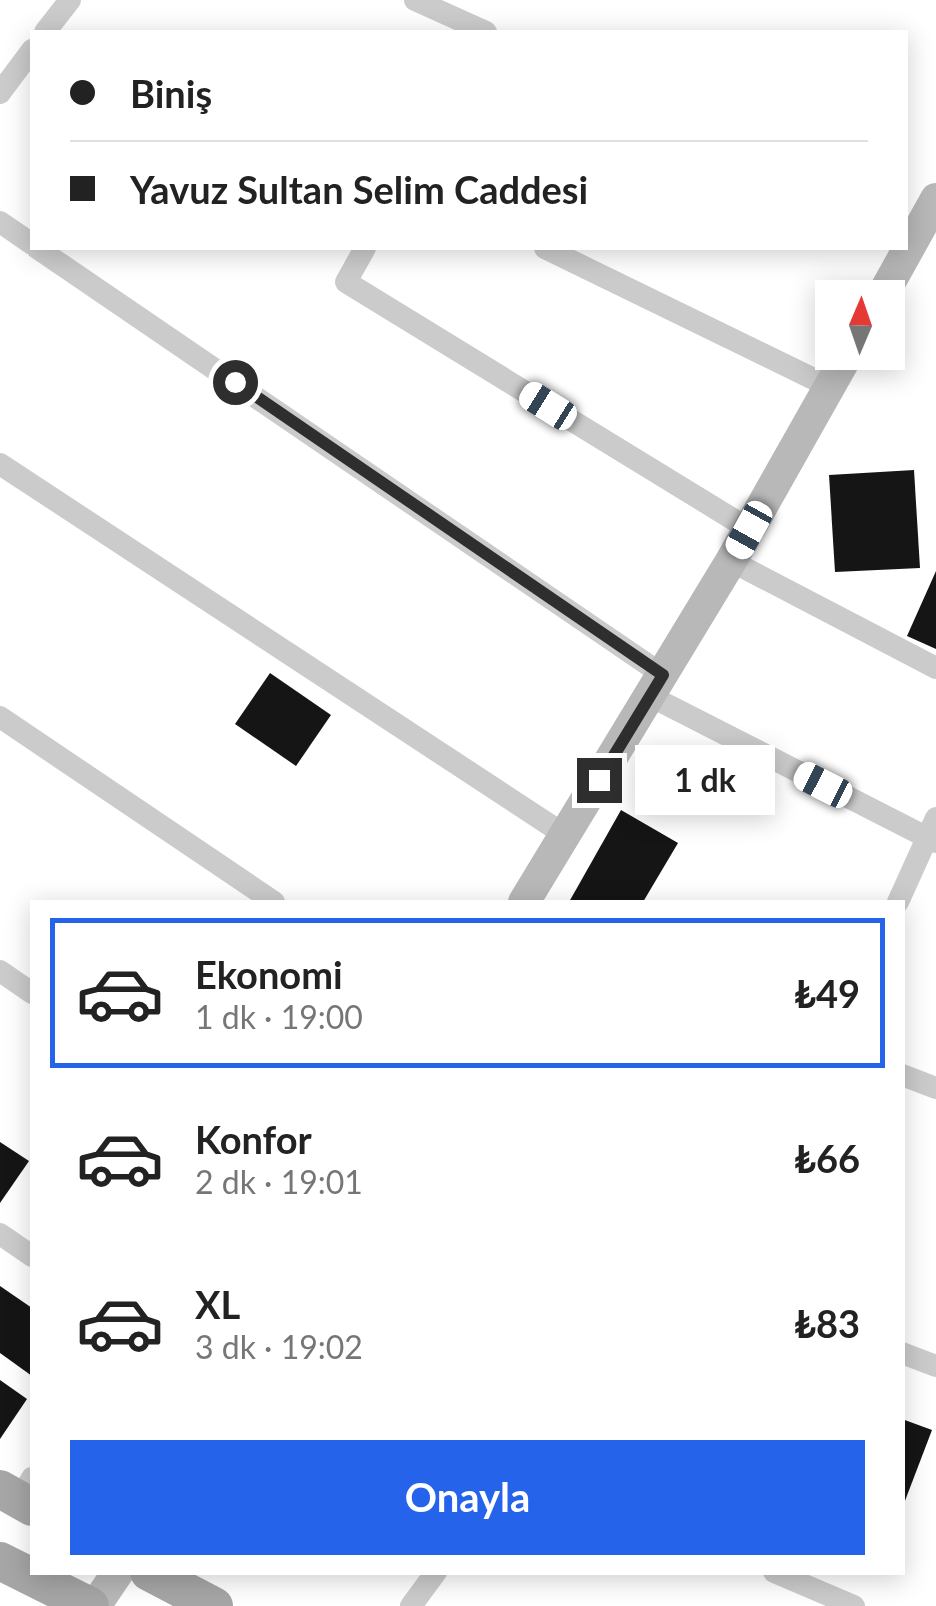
<!DOCTYPE html>
<html lang="tr">
<meta charset="utf-8">
<style>
body{margin:0;font-family:Lato,sans-serif;background:#f2f2f2;color:#222;height:100vh;display:flex;flex-direction:column;font-size:38px;white-space:nowrap}
*{box-sizing:border-box;margin:0}
p{font-size:32px;color:#767676}
.icon{flex:none;width:55px;height:55px;fill:none;stroke:currentColor;stroke-width:2;stroke-linecap:round;stroke-linejoin:round}
.map{position:relative;flex:1;overflow:hidden}
.sheet{position:absolute;left:30px;top:900px;width:875px;height:675px;display:flex;flex-direction:column;background:#fff;border-radius:0px;box-shadow:0 5px 25px #0003}
.sheet>*{flex:none}
.guide{position:absolute;left:30px;top:30px;width:878px;height:220px;border-radius:0px;box-shadow:0 5px 25px #0003;display:grid;align-content:center;height:220px;padding:0 40px;background:#fff}
.needle{width:65px;rotate:2deg}
.fabs{position:absolute;left:815px;top:280px;display:grid;gap:20px}
.fabs a{display:grid;place-items:center;width:90px;height:90px;border-radius:0px;background:#fff;box-shadow:0 5px 25px #0003;font-size:50px}
.end{position:absolute;width:45px;height:45px;margin:-22px;border:12px solid #2e2e2e;background:#fff;box-shadow:0 0 0 5px #fff}
.from{border-radius:50%}
.bubble{position:absolute;height:70px;border-radius:0px;background:#fff;box-shadow:0 5px 25px #0003;font-size:32px;font-weight:700;line-height:70px;text-align:center}
.car{position:absolute;width:30px;height:60px;margin:-30px -15px;border-radius:12px;box-shadow:0 0 8px 2px #0007;background:linear-gradient(#fff 24%,#345 0 40%,#fff 0 76%,#345 0 86%,#fff 0)}
.guide b{display:flex;align-items:center;gap:35px;height:95px;font-size:38px}
.guide b+b{border-top:2px solid #e0e0e0}
.guide i{width:25px;height:25px;background:#222}
ul{padding:18px 0 0;list-style:none}
li{display:flex;align-items:center;gap:30px;height:150px;margin:0 20px 15px;padding:0 20px;border:5px solid transparent;border-radius:0px}
li div{flex:1}
li b{display:block;font-size:38px}
li em{font-style:normal;font-weight:700}
li.selected{border-color:#2563eb}
li>.icon{width:90px;height:90px;stroke-width:1.5}
.cta{display:flex;gap:20px;margin-top:auto;padding:20px 40px}
.cta a{flex:1;height:115px;border-radius:0px;background:#2563eb;color:#fff;font-size:40px;font-weight:700;line-height:115px;text-align:center}
.map>svg:first-child{display:block}
</style>
<div class="map">
<svg width="936" height="1606" viewBox="0 0 936 1606">
<rect width="100%" height="100%" fill="#fff"/>
<g fill="#151515">
<path d="M914 470 920 568 835 572 829 475Z"/>
<path d="M936 571V649L907 636Z"/>
<path d="M270 673 331 715 296 766 235 724Z"/>
<path d="M621 810 678 843 643 902H569Z"/>
<path d="M0 1142 29 1161 0 1203Z"/>
<path d="M0 1286 32 1308V1376L0 1353Z"/>
<path d="M0 1380 27 1399 0 1439Z"/>
<path d="M902 1419 932 1430 903 1506 902 1505Z"/>
</g>
<g fill="none" stroke-linecap="round" stroke-linejoin="round">
<g stroke="#cbcbcb" stroke-width="22">
<path d="M415 0 486 32"/>
<path d="M45 32 70 0"/>
<path d="M0 93 32 50"/>
<path d="M0 222 32 244"/>
<path d="M37 248 663 675"/>
<path d="M365 248 346 282 749 529"/>
<path d="M545 248 830 387"/>
<path d="M0 464 565 835"/>
<path d="M731 561 936 668"/>
<path d="M650 696 936 842"/>
<path d="M0 717 274 902"/>
<path d="M898 902 936 818"/>
<path d="M0 971 32 993"/>
<path d="M902 1075 936 1088"/>
<path d="M0 1234 32 1256"/>
<path d="M902 1353 936 1366"/>
<path d="M19 1500 32 1478"/>
<path d="M774 1572 854 1606"/>
<path d="M411 1606 436 1572"/>
</g>
<g stroke="#b8b8b8" stroke-width="32">
<path d="M881 298 936 199"/>
<path d="M524 902 731 561 849 352"/>
<path d="M95 1606 118 1572"/>
</g>
<g stroke="#a6a6a6" stroke-width="38">
<path d="M0 1489 32 1507"/>
<path d="M0 1561 90 1606"/>
<path d="M149 1572 214 1606"/>
</g>
</g>
<g fill="none" stroke-linecap="round" stroke-linejoin="round">
<path stroke="#2e2e2e" stroke-width="12" d="M235 382 663 675 599 780"/>
</g>
</svg>
<div class="fabs">
<a><svg class="needle" viewBox="-14 -14 28 28"><path d="M0-13l5 13h-10z" fill="#e53935"/><path d="M0 13l5-13h-10z" fill="#767676"/></svg></a>
</div>
<i class="end from" style="left:235px;top:382px"></i>
<i class="end" style="left:599px;top:780px"></i>
<div class="bubble" style="left:635px;top:745px;width:140px">1 dk</div>
<i class="car" style="left:548px;top:406px;rotate:302deg"></i>
<i class="car" style="left:749px;top:530px;rotate:209deg"></i>
<i class="car" style="left:823px;top:785px;rotate:297deg"></i>
<div class="guide">
<b><i class="from"></i>Biniş</b>
<b><i></i>Yavuz Sultan Selim Caddesi</b>
</div>
<section class="sheet">
<ul>
<li class="selected"><svg class="icon" aria-label="car" viewBox="0 0 24 24"><path d="M5 17H2v-5l4-1 3-4h7l3 4 3 1v5h-3M9 17h6M6 11h13"/><circle cx="7" cy="17" r="2"/><circle cx="17" cy="17" r="2"/></svg><div><b>Ekonomi</b><p>1 dk · 19:00</p></div><em>₺49</em></li>
<li><svg class="icon" aria-label="car" viewBox="0 0 24 24"><path d="M5 17H2v-5l4-1 3-4h7l3 4 3 1v5h-3M9 17h6M6 11h13"/><circle cx="7" cy="17" r="2"/><circle cx="17" cy="17" r="2"/></svg><div><b>Konfor</b><p>2 dk · 19:01</p></div><em>₺66</em></li>
<li><svg class="icon" aria-label="car" viewBox="0 0 24 24"><path d="M5 17H2v-5l4-1 3-4h7l3 4 3 1v5h-3M9 17h6M6 11h13"/><circle cx="7" cy="17" r="2"/><circle cx="17" cy="17" r="2"/></svg><div><b>XL</b><p>3 dk · 19:02</p></div><em>₺83</em></li>
</ul>
<div class="cta"><a>Onayla</a></div>
</section>
</div>
